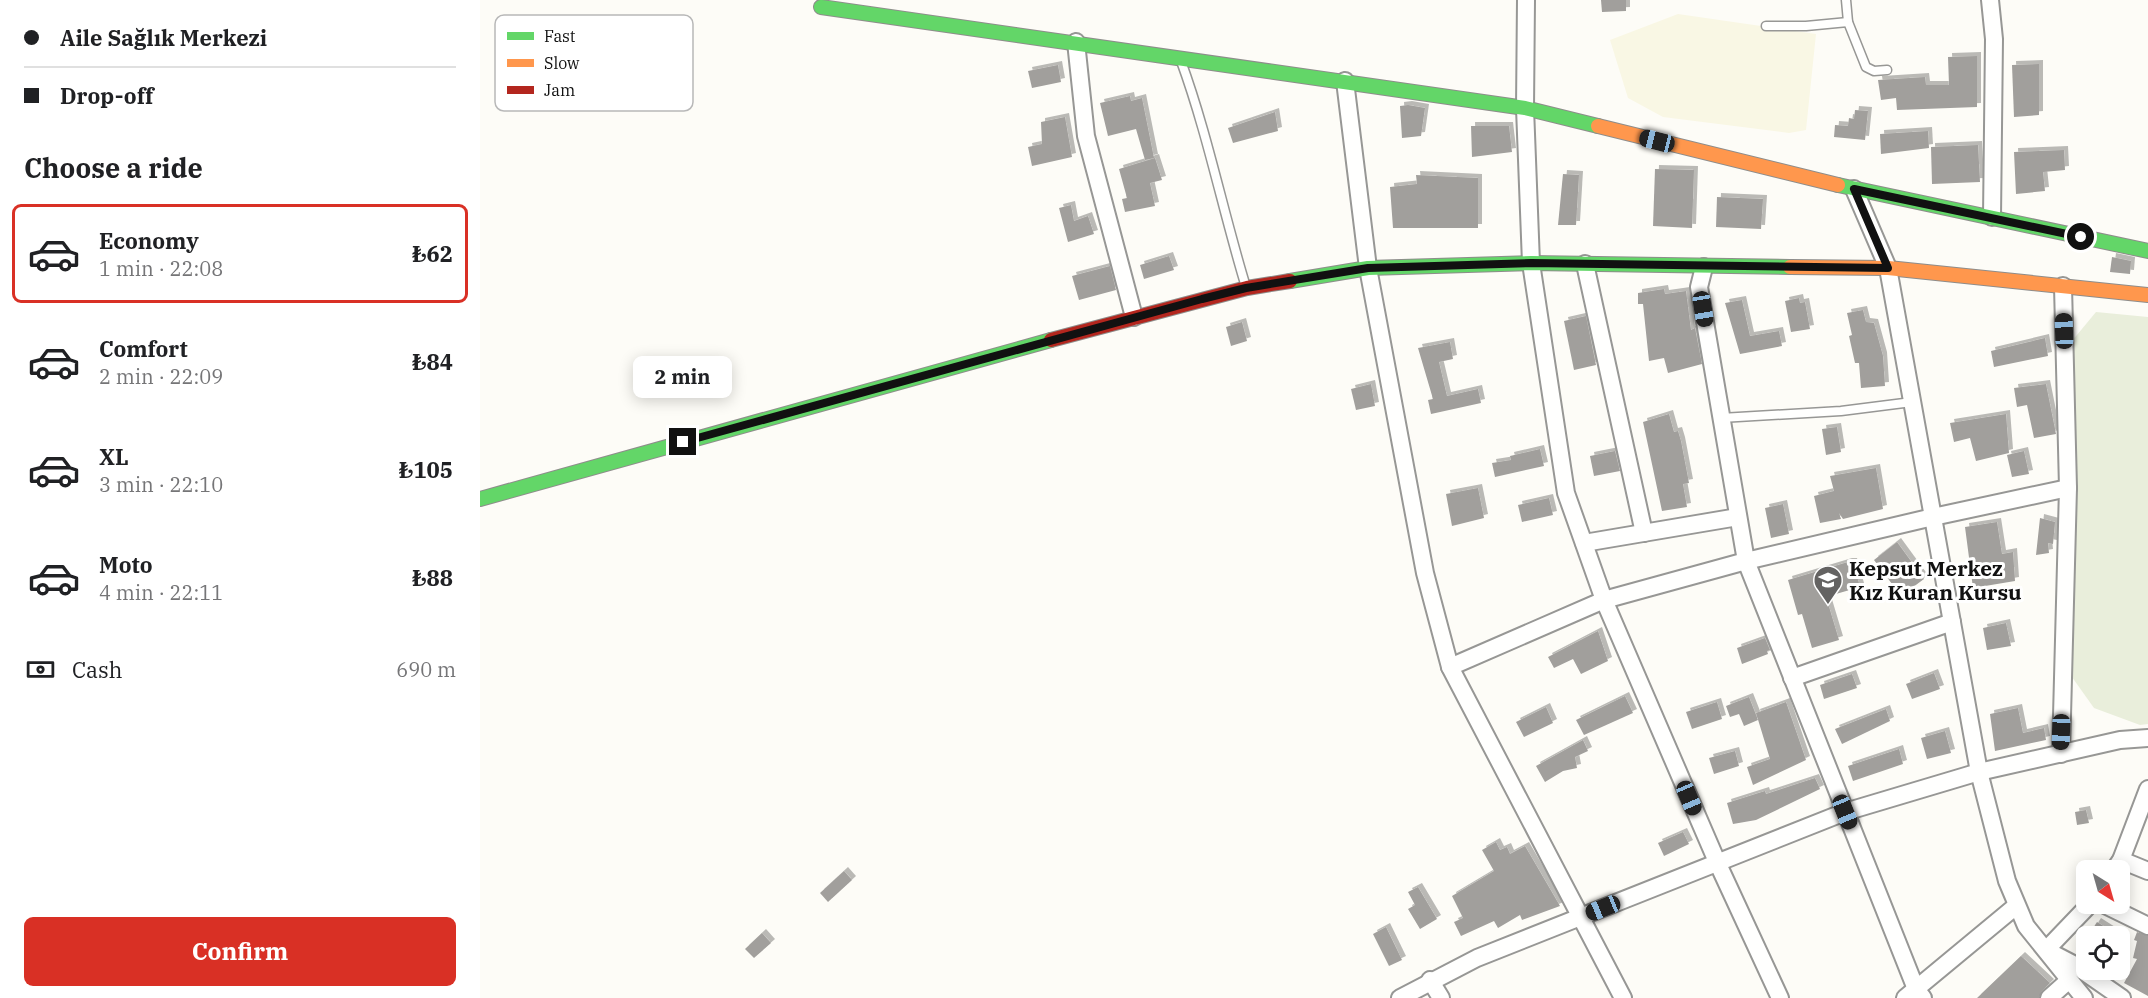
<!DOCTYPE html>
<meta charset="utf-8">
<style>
body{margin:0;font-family:"IBM Plex Serif",serif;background:#f2f2f2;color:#202124;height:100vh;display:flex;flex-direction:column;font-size:22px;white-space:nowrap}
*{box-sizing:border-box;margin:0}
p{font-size:20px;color:#757577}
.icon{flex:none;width:33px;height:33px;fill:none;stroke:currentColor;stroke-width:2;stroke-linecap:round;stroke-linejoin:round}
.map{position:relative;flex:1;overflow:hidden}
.side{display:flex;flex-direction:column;background:#fff;width:480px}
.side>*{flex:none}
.guide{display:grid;align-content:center;height:132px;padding:0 24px;background:#fff}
.needle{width:39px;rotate:143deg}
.tools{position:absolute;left:1596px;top:860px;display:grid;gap:12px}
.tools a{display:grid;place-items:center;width:54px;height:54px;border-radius:9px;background:#fff;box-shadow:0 3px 15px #0003;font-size:30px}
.end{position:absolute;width:27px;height:27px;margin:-14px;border:8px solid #111;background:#fff;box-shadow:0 0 0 3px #fff}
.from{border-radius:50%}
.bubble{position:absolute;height:42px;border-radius:9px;background:#fff;box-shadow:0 3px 15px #0003;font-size:20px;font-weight:700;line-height:42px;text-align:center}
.car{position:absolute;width:18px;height:36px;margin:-18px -9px;border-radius:8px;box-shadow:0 0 4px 2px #0007;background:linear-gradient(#222 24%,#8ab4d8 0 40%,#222 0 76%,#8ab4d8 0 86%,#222 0)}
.guide b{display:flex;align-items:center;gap:21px;height:57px;font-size:22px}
.guide b+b{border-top:2px solid #e0e0e0}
.guide i{width:15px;height:15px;background:#202124}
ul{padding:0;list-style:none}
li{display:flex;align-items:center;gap:18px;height:99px;margin:0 12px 9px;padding:0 12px;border:3px solid transparent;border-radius:9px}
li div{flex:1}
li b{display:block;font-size:22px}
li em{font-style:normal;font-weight:700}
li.on{border-color:#d93025}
li>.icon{width:54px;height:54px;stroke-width:1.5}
h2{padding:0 24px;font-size:27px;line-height:72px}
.pay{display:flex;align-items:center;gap:15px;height:66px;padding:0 24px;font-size:22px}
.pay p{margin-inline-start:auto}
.action{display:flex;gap:12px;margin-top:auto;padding:12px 24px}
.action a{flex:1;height:69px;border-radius:9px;background:#d93025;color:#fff;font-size:24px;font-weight:700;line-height:69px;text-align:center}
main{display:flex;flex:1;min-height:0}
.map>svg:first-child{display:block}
</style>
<main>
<section class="side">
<div class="guide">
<b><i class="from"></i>Aile Sağlık Merkezi</b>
<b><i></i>Drop-off</b>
</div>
<h2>Choose a ride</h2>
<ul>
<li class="on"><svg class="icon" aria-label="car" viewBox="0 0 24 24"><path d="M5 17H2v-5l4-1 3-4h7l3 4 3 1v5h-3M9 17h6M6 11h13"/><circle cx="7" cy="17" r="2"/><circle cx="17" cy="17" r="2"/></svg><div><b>Economy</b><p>1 min · 22:08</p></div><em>₺62</em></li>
<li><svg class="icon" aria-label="car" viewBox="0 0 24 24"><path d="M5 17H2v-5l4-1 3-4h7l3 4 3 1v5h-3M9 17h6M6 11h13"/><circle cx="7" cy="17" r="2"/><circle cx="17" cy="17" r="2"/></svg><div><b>Comfort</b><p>2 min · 22:09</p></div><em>₺84</em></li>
<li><svg class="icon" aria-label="car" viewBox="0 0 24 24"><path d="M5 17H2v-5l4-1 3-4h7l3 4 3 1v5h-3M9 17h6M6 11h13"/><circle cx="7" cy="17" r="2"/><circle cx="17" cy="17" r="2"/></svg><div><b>XL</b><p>3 min · 22:10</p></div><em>₺105</em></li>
<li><svg class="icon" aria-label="car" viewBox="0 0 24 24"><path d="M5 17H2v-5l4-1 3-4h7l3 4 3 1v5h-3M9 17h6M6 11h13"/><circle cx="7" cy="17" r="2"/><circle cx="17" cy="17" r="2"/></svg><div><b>Moto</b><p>4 min · 22:11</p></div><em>₺88</em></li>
</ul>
<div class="pay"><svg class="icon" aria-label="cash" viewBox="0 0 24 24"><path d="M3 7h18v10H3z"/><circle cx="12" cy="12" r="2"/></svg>Cash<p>690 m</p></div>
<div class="action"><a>Confirm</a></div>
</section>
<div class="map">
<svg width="1668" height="998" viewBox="0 0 1668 998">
<defs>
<filter id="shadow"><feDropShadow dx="4" dy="-4" stdDeviation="0" flood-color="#0004"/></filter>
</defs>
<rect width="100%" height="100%" fill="#fdfcf7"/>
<path fill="#f9f7e4" d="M1198 14 1336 34 1326 130 1309 133 1183 117 1148 98 1130 40Z"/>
<path fill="#e9eedb" d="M1616 312 1668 317V724L1660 725 1614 708 1577 656 1592 341Z"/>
<g fill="#a19f9c" filter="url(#shadow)">
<path d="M1121 0H1146V11L1122 12Z"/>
<path d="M1497 56V107L1417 110 1416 98 1401 100 1398 80 1445 77 1446 85H1469L1468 57Z"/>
<path d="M1559 64V115L1534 117 1532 65Z"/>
<path d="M578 65 581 82 552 88 548 71Z"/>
<path d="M650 96 651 101 662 98 674 158 665 160 656 129 628 136 620 103Z"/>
<path d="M928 105 945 108 941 136 922 138 920 106Z"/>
<path d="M1375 110 1388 111 1385 140 1354 137 1355 125 1368 126 1369 118 1374 119Z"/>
<path d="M795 112 798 131 753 143 748 128Z"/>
<path d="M585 117 592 157 552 166 548 147 562 144 561 122Z"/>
<path d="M991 126H1029L1032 152 992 157Z"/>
<path d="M1448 131 1449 148 1401 154 1400 134Z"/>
<path d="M1498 145 1500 182 1452 184 1451 147Z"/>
<path d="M1584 150 1585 170 1563 172 1565 191 1536 194 1534 152Z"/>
<path d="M675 158 682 180 670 183 675 206 645 212 642 199 647 198 639 169Z"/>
<path d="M1175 169 1214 170 1212 228 1173 226Z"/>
<path d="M1083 174 1099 175 1096 225H1078Z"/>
<path d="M936 175 998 178V228H913L910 187 937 184Z"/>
<path d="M1237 197 1283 199 1281 229 1236 227Z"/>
<path d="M591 205 594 221 608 216 614 234 588 242 579 208Z"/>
<path d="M689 256 694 270 664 279 660 265Z"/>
<path d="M1632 257 1651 261 1650 274 1630 272Z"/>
<path d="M630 266 636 290 599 300 592 276Z"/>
<path d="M1184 289 1185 294 1206 291 1211 330 1215 328 1222 364 1188 373 1184 358 1169 361 1163 304H1158V293Z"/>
<path d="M1319 298 1320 303 1325 302 1330 329 1311 332 1305 301Z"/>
<path d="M1262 300 1270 336 1299 331 1302 346 1260 354 1245 303Z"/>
<path d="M1383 310 1386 322 1394 323 1403 356 1405 386 1381 388 1379 363H1375L1369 336 1372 335 1367 313Z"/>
<path d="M1106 316 1116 365 1094 370 1084 321Z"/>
<path d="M762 322 767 341 751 346 746 327Z"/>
<path d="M1565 338 1568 356 1514 367 1511 351Z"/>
<path d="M970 342 973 359 959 362 967 396 998 389 1001 403 951 414 948 400 953 399 938 348Z"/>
<path d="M891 384 895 406 876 410 871 389Z"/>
<path d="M1566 384 1576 434 1554 438 1547 405 1537 407 1534 388Z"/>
<path d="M1189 414 1194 432 1198 431 1201 441 1209 483 1203 484 1207 507 1182 511 1163 422Z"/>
<path d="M1526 414 1529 453 1496 461 1490 438 1474 442 1470 423Z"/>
<path d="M1357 427 1361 452 1346 455 1342 429Z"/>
<path d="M1060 449 1064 466 1015 477 1012 463 1031 460 1030 456Z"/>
<path d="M1135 451 1140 471 1114 476 1110 456Z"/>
<path d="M1544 451 1549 474 1532 477 1527 455Z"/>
<path d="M1396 468 1403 509 1363 519 1359 513 1361 519 1340 523 1334 496 1354 491 1350 476Z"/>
<path d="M998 488 1004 518 972 526 966 494Z"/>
<path d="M1069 498 1073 515 1042 522 1038 505Z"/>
<path d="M1303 504 1309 534 1291 538 1285 508Z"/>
<path d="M1560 518 1575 522 1573 544 1568 543 1569 553 1556 555Z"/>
<path d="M1517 522 1522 554 1533 552 1535 581 1493 588 1485 527Z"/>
<path d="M1417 542 1444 579 1421 596 1394 560Z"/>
<path d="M1368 562H1373L1380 587 1349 596 1347 600 1359 640 1332 648 1322 614 1318 615 1308 580Z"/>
<path d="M1526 623 1531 646 1507 650 1503 628Z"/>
<path d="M1118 631 1128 661 1101 674 1093 659 1074 668 1068 657Z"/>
<path d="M1285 638 1290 650 1287 651 1288 654 1262 664 1257 648Z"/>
<path d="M1454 673 1460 689 1432 699 1426 684Z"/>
<path d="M1372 674 1377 688 1344 699 1340 685Z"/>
<path d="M1145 696 1153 713 1104 735 1096 720Z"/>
<path d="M1269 697 1278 720 1264 726 1259 714 1250 717 1246 706Z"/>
<path d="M1237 702 1242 719 1212 729 1206 712Z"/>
<path d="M1306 702 1326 760 1273 785 1267 767 1290 759 1276 713Z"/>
<path d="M1066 707 1073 723 1044 737 1036 722Z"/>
<path d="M1538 708 1543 733 1564 728 1566 740 1515 751 1510 714Z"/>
<path d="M1406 709 1410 721 1362 744 1355 729Z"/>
<path d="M1465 731 1471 753 1447 759 1441 738Z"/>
<path d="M1103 740 1108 751 1095 757 1097 768 1083 771 1065 782 1056 766Z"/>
<path d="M1419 749 1423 764 1373 781 1368 766Z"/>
<path d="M1255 751 1259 766 1234 774 1229 758Z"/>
<path d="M1335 778 1340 789 1276 820 1253 824 1247 803 1285 791 1286 794Z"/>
<path d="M1606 810 1609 823 1597 825 1595 812Z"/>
<path d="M1203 832 1209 844 1184 856 1178 843Z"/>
<path d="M1016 842 1020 850 1027 847 1030 854 1045 846 1080 906 1042 920 1040 915 1018 928 1014 921 981 936 974 922 983 918 972 896 1014 871 1002 850Z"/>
<path d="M364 871 372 880 348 902 340 893Z"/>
<path d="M938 887 957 919 940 929 928 909 935 905 928 892Z"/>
<path d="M1617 922 1639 936H1608Z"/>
<path d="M906 927 922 960 909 966 893 934Z"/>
<path d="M1657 932 1668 936V996L1644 983 1657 959 1653 958 1657 941 1654 940Z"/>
<path d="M282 933 291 943 274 958 265 949Z"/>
<path d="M1541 956 1570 983 1562 991 1559 998H1497Z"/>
</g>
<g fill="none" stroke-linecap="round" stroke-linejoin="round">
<g stroke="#979795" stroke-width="11">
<g id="lane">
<path d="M1366 0 1368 22 1386 67 1394 71 1407 70"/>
<path d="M1286 26H1326L1368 22"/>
<path d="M701 61C728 135 743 212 766 287"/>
<path d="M1241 418 1361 411 1432 402"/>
</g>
</g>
<g stroke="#979795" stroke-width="20">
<g id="street">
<path d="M1046 0 1045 108 1051 263 1086 493 1124 600 1238 864 1300 998"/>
<path d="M1510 0 1514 39 1512 217"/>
<path d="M596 42 606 136 654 317"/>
<path d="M865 81 888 268 945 573 970 667 1143 998"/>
<path d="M1374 189 1408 268 1499 772 1527 881 1546 926 1604 998"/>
<path d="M1105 264 1164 533"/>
<path d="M1224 267 1219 287 1266 561 1436 989 1443 998"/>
<path d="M1104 543 1258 517"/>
<path d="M970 667 1124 600 1266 561 1453 517 1588 488"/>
<path d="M1312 678 1472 622"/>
<path d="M1581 754 1588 488 1583 286"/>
<path d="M1641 860 1668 871"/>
<path d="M1634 870 1641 860 1668 789"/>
<path d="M1611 903 1566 950 1593 964 1642 998"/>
<path d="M1621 903 1668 926"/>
<path d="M950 980 961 998"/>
<path d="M920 998 997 958 1365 812 1499 772 1640 740 1668 738"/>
<path d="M1425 998 1536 906"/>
<path d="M1569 998 1588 981"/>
</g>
</g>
<g stroke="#8e8d8b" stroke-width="16">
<g id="fast">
<path d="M341 7 1045 108 1118 126"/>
<path d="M1358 185 1668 251"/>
<path d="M810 281 888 268 1051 263 1310 267"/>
<path d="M0 499 571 340"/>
</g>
</g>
<g stroke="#8e8d8b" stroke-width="16">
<g id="slow">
<path d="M1118 126 1358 185"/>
<path d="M1310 267 1408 268 1668 295"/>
</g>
</g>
<g stroke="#8e8d8b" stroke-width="16">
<path id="jam" d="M571 340 767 288 810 281"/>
</g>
<use href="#lane" stroke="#fffffe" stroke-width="8"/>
<use href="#street" stroke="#fffffe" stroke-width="16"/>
<use href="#fast" stroke="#63d668" stroke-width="14"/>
<use href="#slow" stroke="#ff974d" stroke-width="14"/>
<use href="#jam" stroke="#b3261e" stroke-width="14"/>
</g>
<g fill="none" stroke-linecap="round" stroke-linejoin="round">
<path stroke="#111" stroke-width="8" d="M203 442 722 299 766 288 888 268 1051 263 1408 268 1374 189 1601 237"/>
</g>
<defs>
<g id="school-pin" transform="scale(1.5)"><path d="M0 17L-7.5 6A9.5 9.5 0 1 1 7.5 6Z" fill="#646362" stroke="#fff"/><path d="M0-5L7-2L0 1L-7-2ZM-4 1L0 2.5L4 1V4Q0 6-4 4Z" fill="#fff"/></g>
</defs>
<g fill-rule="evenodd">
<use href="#school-pin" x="1348" y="580"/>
</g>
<g text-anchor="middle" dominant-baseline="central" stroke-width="6" stroke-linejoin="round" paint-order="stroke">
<g font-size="21" font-weight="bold" fill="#111" stroke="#fff" text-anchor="start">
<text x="1369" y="568">Kepsut Merkez<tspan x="1369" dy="24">Kız Kuran Kursu</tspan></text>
</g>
</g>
<rect x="15" y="15" width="198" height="96" rx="9" fill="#fff" stroke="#b8b8b8" stroke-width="1.5"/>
<rect x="27" y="32" width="27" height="8" fill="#63d668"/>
<rect x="27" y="59" width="27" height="8" fill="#ff974d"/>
<rect x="27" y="86" width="27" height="8" fill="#b3261e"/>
<g font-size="16" fill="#111">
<text x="64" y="42">Fast</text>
<text x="64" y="69">Slow</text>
<text x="64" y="96">Jam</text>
</g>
</svg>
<div class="tools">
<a><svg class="needle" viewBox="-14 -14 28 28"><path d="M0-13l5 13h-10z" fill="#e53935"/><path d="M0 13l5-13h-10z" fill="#757577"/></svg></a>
<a><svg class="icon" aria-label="locate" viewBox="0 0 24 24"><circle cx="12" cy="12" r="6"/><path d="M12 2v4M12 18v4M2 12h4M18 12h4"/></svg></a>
</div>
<i class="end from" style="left:1601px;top:237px"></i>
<i class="end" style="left:203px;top:442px"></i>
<div class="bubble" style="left:153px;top:356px;width:99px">2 min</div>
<i class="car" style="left:1177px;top:141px;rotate:284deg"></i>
<i class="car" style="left:1223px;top:309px;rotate:171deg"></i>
<i class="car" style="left:1584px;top:331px;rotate:358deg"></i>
<i class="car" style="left:1581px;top:732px;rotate:182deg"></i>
<i class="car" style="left:1209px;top:798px;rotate:157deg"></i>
<i class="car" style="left:1365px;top:812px;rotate:158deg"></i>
<i class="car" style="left:1123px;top:908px;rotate:248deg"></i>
</div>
</main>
